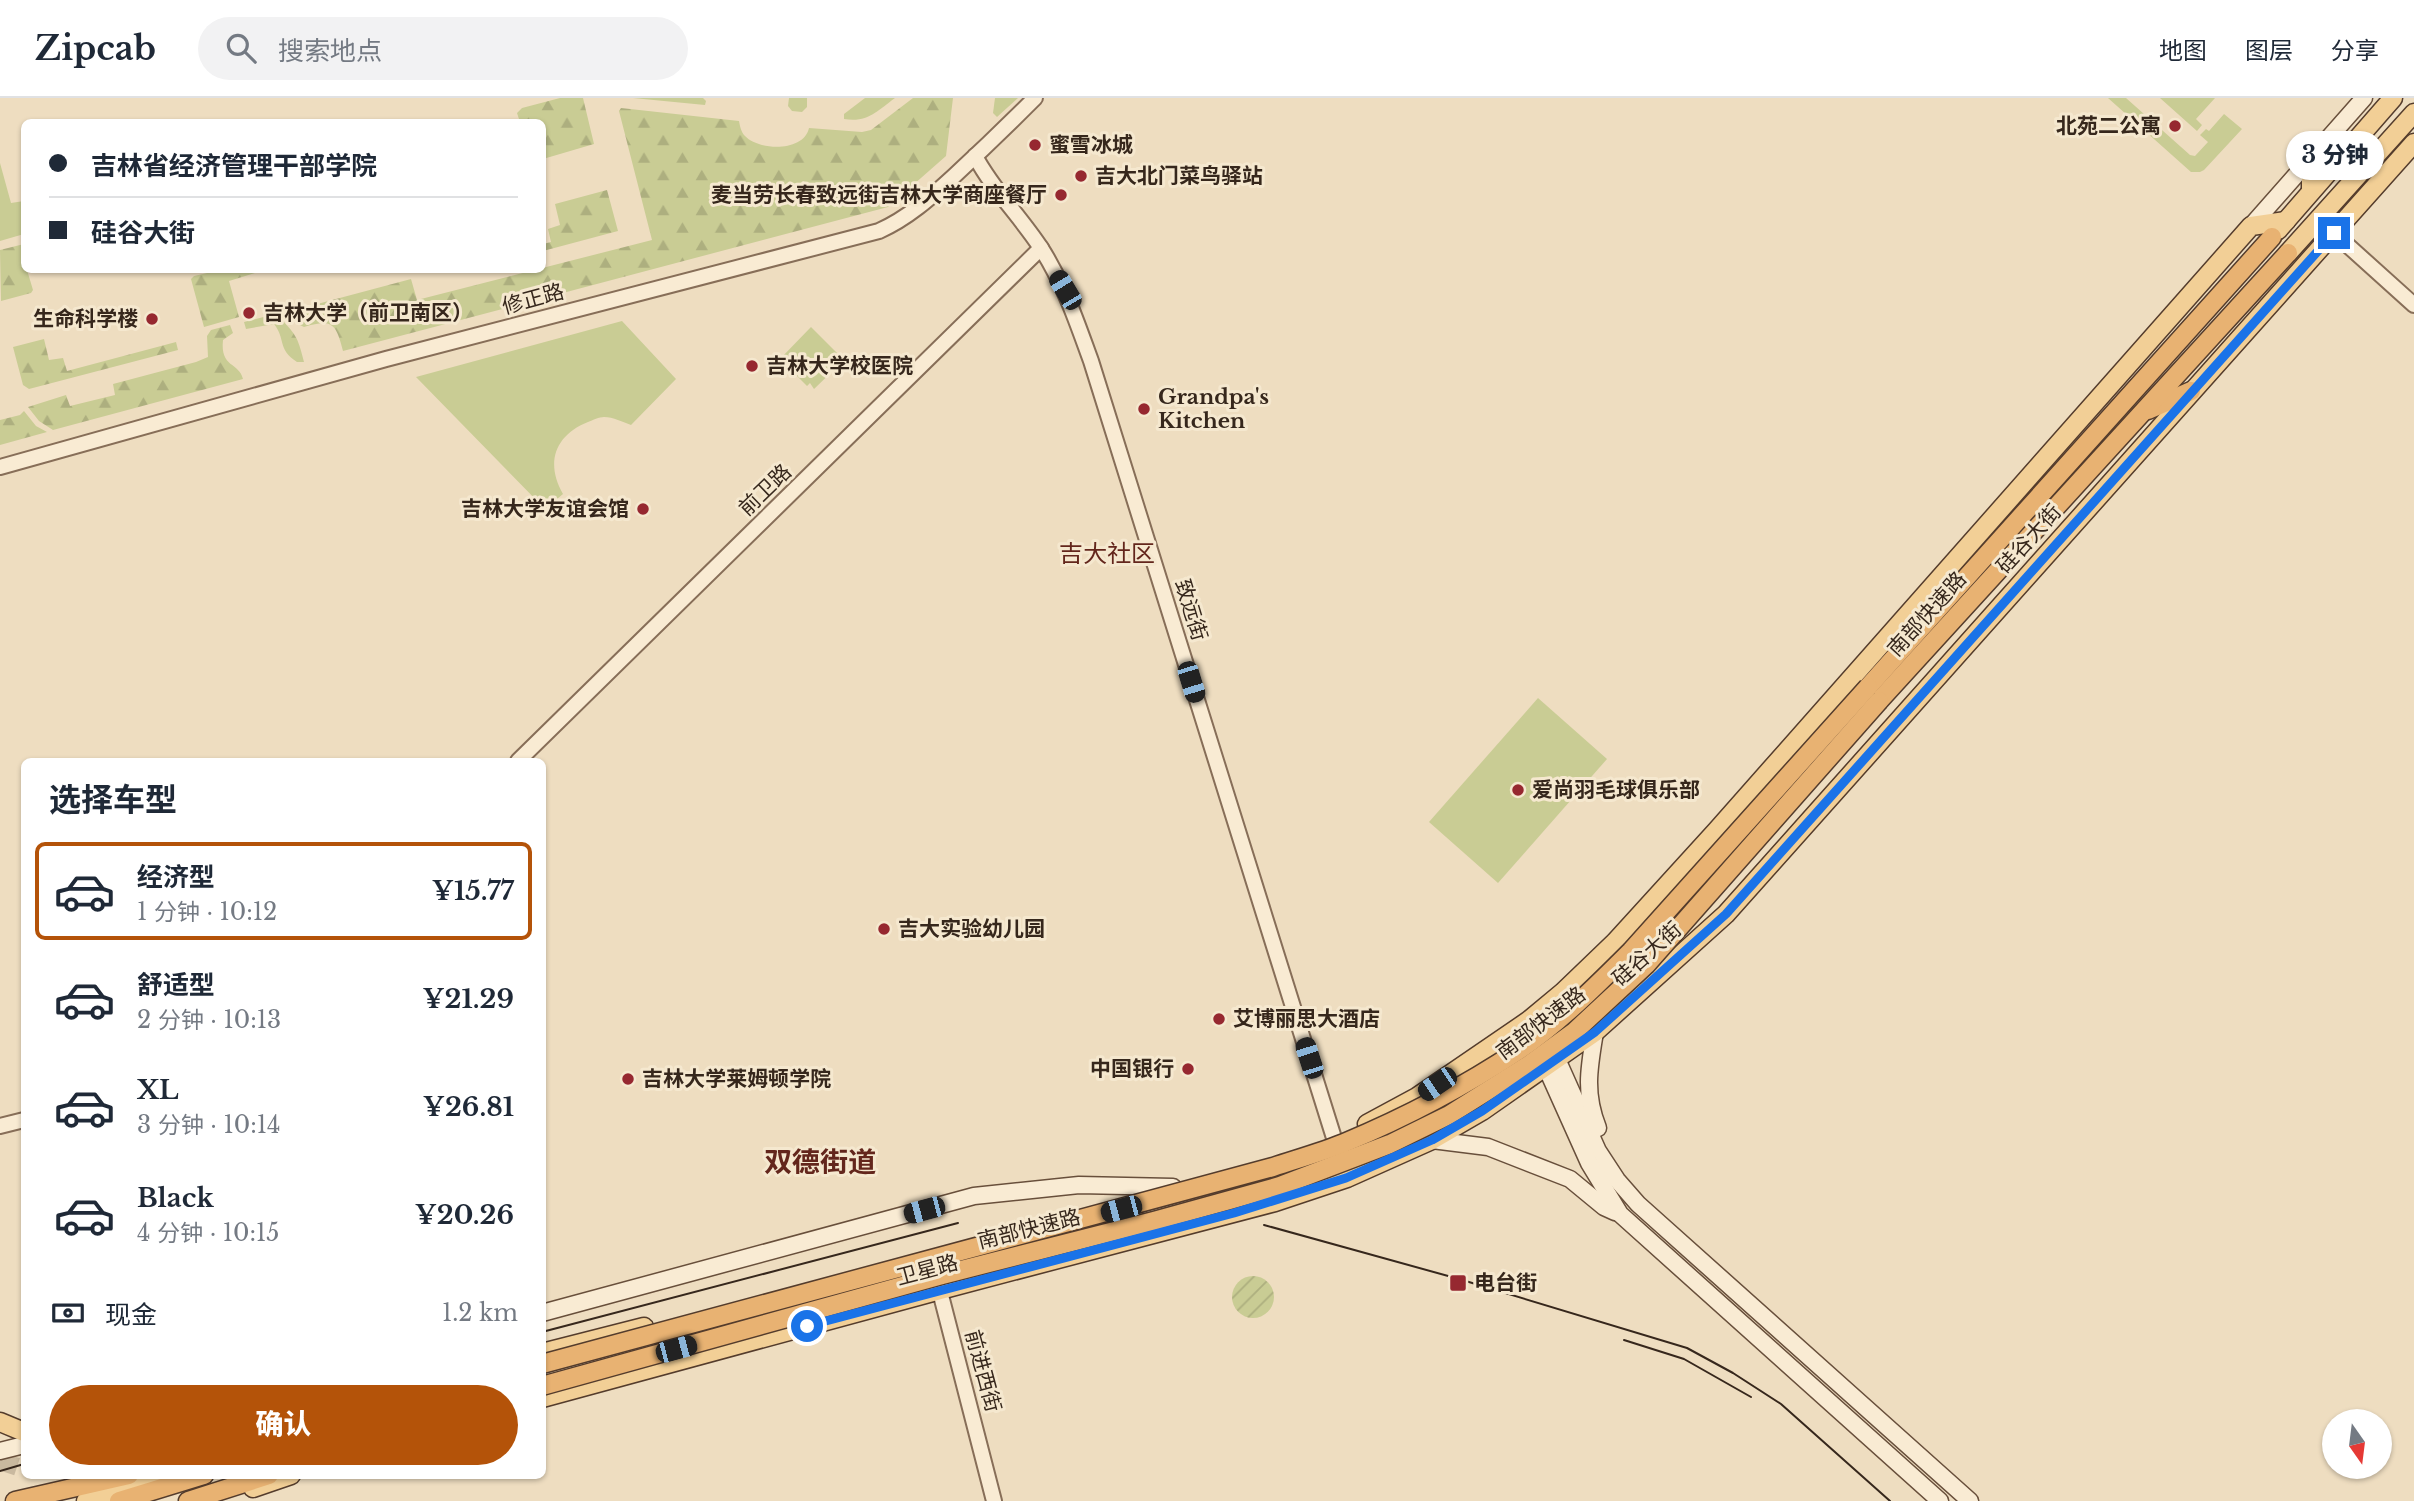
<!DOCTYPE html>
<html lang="zh">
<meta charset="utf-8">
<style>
body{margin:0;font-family:"Libre Baskerville","Noto Sans SC",serif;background:#f2f2f3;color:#1f2937;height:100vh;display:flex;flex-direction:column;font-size:26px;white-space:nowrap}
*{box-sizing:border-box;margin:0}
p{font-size:23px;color:#747a83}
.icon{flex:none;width:38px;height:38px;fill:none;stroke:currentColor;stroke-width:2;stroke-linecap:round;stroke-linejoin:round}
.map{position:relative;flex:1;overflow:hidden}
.panel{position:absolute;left:21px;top:660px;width:525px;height:721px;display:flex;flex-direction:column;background:#fff;border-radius:10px;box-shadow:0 2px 5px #0004}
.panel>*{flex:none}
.guide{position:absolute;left:21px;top:21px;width:525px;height:154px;border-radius:10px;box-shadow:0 2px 5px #0004;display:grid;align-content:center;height:154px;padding:0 28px;background:#fff}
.needle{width:46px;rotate:166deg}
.tools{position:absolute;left:2322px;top:1311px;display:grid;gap:14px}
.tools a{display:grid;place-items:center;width:70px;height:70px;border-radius:50%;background:#fff;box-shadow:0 2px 5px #0004;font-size:35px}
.end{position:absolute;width:32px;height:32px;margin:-16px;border:9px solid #1a73e8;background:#fff;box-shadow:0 0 0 4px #fff}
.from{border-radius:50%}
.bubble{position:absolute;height:49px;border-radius:24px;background:#fff;box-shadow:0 2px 5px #0004;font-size:23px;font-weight:800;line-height:49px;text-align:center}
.car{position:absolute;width:21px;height:42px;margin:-21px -10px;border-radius:9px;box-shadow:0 0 5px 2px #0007;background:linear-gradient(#222 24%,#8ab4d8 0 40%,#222 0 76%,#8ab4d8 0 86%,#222 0)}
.guide b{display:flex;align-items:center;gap:24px;height:66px;font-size:26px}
.guide b+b{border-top:2px solid #e0e1e3}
.guide i{width:18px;height:18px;background:#1f2937}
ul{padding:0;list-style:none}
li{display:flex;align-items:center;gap:21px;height:98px;margin:0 14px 10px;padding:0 14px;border:4px solid transparent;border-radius:10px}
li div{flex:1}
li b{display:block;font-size:26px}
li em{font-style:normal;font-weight:800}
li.current{border-color:#b45309}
li>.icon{width:63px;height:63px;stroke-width:1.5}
h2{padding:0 28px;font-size:32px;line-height:84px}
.pay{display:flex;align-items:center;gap:18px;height:77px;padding:0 28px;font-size:26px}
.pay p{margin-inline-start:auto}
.action{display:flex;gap:14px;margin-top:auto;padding:14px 28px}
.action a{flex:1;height:80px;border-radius:42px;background:#b45309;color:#fff;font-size:28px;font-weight:800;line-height:80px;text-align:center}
header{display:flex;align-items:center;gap:42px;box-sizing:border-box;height:98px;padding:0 35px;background:#fff;border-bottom:2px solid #e0e1e3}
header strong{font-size:33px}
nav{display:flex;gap:38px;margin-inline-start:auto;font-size:24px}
.search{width:490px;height:63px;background:#f2f2f3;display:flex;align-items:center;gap:18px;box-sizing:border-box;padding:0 24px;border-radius:38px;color:#747a83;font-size:26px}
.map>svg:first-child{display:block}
</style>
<header>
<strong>Zipcab</strong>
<div class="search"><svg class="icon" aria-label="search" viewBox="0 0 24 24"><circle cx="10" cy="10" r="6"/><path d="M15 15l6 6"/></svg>搜索地点</div>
<nav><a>地图</a><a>图层</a><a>分享</a></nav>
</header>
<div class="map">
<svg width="2414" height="1403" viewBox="0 0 2414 1403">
<defs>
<pattern id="forest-firs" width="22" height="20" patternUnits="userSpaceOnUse" patternTransform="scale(1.75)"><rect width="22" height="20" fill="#c9cc94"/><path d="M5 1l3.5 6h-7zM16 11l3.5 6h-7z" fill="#adaf7f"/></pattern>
<pattern id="garden-furrows" width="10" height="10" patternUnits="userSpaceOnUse" patternTransform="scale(1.75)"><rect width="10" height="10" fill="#c9cc94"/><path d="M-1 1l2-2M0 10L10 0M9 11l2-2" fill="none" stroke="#adaf7f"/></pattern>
</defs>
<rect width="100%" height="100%" fill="#eeddc0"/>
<g fill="#c9cc94">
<path d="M633 0H703L706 3 705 7Z"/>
<path d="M789 0H807V9L802 14 792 13 788 8Z"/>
<path d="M865 0H895C877 13 868 25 844 21V16Z"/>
<path d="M995 0H1018L997 19 993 15Z"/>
<path d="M2108 0H2126L2190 57 2195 58 2208 44 2200 37 2206 31 2209 33 2224 16 2242 31 2204 72 2200 74H2191Z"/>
<path d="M2160 0H2215L2196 21 2202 27 2197 33Z"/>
<path d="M0 65 11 105 24 103V136L0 143Z"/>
<path d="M622 223 676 281 631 327C623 324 613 319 604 319 599 319 593 322 588 324 555 337 545 365 563 396L545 411 416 279Z"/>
<path d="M811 229 844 262 814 291 810 285 807 288 780 261Z"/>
<path d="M1538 600 1607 661 1498 785 1429 724Z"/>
</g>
<g fill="url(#forest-firs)">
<path d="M560 0H583L594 46 543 61 542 24H520L517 15 522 10Z"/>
<path d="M913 0H953L946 58 888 109 343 253C336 225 332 221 304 229L298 226 291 213 411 181 417 202 652 142 619 13 621 10 739 23C740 28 741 34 745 38 759 53 804 54 809 30L862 34 871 32Z"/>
<path d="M607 92 618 133 543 153V146L551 144 548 131 560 127 555 106Z"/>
<path d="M24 146V172H27L33 192 31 195 1 203 0 152Z"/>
<path d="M220 172H254L255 175 229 183 239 219 204 229 191 181 194 178Z"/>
<path d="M271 217H278C296 238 297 236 304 264H297C277 251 286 241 274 226L246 231 244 224Z"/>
<path d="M230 227 233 235 223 242C220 270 239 264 243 281L53 332 39 323 28 309 66 297 70 308 115 297 113 286 196 264 208 259 207 238 211 232Z"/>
<path d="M44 241 49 262 63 260 67 273 176 244 178 252 29 291 23 287 13 249Z"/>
<path d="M24 313 36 328 47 334 0 347V322L20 317Z"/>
</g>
<circle fill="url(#garden-furrows)" cx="1253" cy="1199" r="21"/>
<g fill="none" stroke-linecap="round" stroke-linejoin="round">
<path stroke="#c9b99f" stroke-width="18" stroke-dasharray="18 9" stroke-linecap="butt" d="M0 1363 24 1371"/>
<g stroke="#876e58" stroke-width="18">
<g id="tertiary">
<path d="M975 58C993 92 1020 118 1041 150 1065 188 1076 222 1091 263L1334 1040"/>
<path d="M2334 135 2414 207"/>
<path d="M0 369 386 261 879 133C908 120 930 100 953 79 981 53 1008 27 1035 0"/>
<path d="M518 663 1041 150"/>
<path d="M0 1028 24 1022"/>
<path d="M937 1182 994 1403"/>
</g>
</g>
<g stroke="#684f3b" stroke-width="19">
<g id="secondary">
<path d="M2251 128 2364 0"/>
<path d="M1528 923 1557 961 1598 1053 1617 1082 1638 1106 1970 1403"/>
<path d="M1595 934C1589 970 1584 995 1598 1030"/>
<path d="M1541 958 1589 1065 1620 1116 1940 1403"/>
<path d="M1432 1042 1488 1049 1570 1081 1604 1109 1615 1114"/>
<path d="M542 1215 974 1098 1079 1087 1173 1089"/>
<path d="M0 1353 24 1347"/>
</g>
</g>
<g stroke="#543c2c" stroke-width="21">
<g id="primary">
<path d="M2311 93V60"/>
<path d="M2278 132 2393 0"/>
<path d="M2288 155 2414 15"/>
<path d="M1367 1026 1417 999 1528 923 1563 894 1615 844 1717 732 2251 128 2286 123"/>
<path d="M542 1255 644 1229"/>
<path d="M542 1300 940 1192 1275 1104 1347 1080 1432 1042 1482 1013 1595 934 1726 816 2414 45"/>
<path d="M0 1324 24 1334"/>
<path d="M253 1390 291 1377"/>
<path d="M86 1403 173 1377"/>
</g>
</g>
<g stroke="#543c2c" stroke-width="21">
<g id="trunk">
<path d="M2148 312 2191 293"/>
<path d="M1868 589 2272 139"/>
<path d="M1879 603 2288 155"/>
<path d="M15 1403 129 1377"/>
<path d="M119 1403 204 1377"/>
<path d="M188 1403 269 1377"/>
</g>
</g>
<use href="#tertiary" stroke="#f9ebd3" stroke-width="14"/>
<use href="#secondary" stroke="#f9ebd3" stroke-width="16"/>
<use href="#primary" stroke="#f2cf96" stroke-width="18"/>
<use href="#trunk" stroke="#e8b272" stroke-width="18"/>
<g stroke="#36271c" stroke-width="2">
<path d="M1264 1127 1459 1181 1687 1250 1733 1275 1781 1306 1890 1403"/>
<path d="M542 1234 958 1125"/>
<path d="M1624 1242 1684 1261 1751 1299"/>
<path d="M0 1373 24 1366"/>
</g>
<g stroke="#543c2c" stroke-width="21" stroke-linecap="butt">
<g id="trunk-bridge">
<path d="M542 1266 1273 1069C1297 1061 1322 1054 1344 1045 1404 1020 1465 988 1519 952 1560 924 1596 888 1631 853L1868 589"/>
<path d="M542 1288 942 1177 1154 1123 1280 1088 1390 1046 1449 1017 1530 966 1574 934 1646 867 1879 603"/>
</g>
</g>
<use href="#trunk-bridge" stroke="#e8b272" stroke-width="18"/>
</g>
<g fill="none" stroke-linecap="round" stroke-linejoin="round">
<path stroke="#1a73e8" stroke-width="9" d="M807 1228 1234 1115 1346 1080 1432 1042 1482 1013 1595 934 1726 816 2334 135"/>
</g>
<g fill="#962830" stroke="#f5e8cf" stroke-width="2.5">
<circle cx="2175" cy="28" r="7"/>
<circle cx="1035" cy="47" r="7"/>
<circle cx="1081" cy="78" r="7"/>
<circle cx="1061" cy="97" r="7"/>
<circle cx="249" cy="215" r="7"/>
<circle cx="152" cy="221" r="7"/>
<circle cx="752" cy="268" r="7"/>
<circle cx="1144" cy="311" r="7"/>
<circle cx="643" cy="411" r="7"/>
<circle cx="1518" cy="692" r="7"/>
<circle cx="884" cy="831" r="7"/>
<circle cx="1219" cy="921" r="7"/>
<circle cx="1188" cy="971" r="7"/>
<circle cx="628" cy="981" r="7"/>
<rect x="1449" y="1176" width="18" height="18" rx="3.5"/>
</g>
<g text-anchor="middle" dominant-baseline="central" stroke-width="6" stroke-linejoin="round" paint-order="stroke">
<g font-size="21" font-weight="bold" fill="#36271c" stroke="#f5e8cf" text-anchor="start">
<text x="2161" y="28" text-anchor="end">北苑二公寓</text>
<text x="1049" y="47">蜜雪冰城</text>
<text x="1095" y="78">吉大北门菜鸟驿站</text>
<text x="1047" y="97" text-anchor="end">麦当劳长春致远街吉林大学商座餐厅</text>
<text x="263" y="215">吉林大学（前卫南区）</text>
<text x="138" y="221" text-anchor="end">生命科学楼</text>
<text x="766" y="268">吉林大学校医院</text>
<text x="1158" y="299">Grandpa's<tspan x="1158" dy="24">Kitchen</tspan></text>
<text x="629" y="411" text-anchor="end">吉林大学友谊会馆</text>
<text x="1532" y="692">爱尚羽毛球俱乐部</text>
<text x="898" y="831">吉大实验幼儿园</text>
<text x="1233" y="921">艾博丽思大酒店</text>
<text x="1174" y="971" text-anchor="end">中国银行</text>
<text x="642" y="981">吉林大学莱姆顿学院</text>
<text x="1474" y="1185">电台街</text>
</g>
<g font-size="21" fill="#36271c" stroke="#f5e8cf">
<text transform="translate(533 201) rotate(-15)">修正路</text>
<text transform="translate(765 392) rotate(-44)">前卫路</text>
<text transform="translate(2029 441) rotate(-48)">硅谷大街</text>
<text transform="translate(1191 512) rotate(73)">致远街</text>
<text transform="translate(1927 516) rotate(-48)">南部快速路</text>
<text transform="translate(1647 856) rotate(-42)">硅谷大街</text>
<text transform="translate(1541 925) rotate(-37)">南部快速路</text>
<text transform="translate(1029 1131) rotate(-14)">南部快速路</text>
<text transform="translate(927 1172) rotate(-15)">卫星路</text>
<text transform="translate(983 1273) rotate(75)">前进西街</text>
</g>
<g font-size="24" fill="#63261c" stroke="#f5e8cf">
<text x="1107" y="455">吉大社区</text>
</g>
<g font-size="28" font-weight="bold" fill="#63261c" stroke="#f5e8cf">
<text x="820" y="1064">双德街道</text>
</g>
</g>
</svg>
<div class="tools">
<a><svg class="needle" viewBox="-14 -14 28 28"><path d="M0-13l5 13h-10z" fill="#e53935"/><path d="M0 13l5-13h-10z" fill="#747a83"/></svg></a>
</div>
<i class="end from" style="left:807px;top:1228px"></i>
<i class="end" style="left:2334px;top:135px"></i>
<div class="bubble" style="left:2286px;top:33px;width:98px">3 分钟</div>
<i class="car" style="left:1065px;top:192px;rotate:329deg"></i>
<i class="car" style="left:1191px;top:584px;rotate:163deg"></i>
<i class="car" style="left:1309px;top:960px;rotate:342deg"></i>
<i class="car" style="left:1437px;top:986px;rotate:236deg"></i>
<i class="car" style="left:1121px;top:1111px;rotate:255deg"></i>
<i class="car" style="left:924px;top:1112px;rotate:255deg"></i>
<i class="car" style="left:676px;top:1251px;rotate:75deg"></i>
<div class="guide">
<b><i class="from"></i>吉林省经济管理干部学院</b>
<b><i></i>硅谷大街</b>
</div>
<section class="panel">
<h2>选择车型</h2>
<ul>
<li class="current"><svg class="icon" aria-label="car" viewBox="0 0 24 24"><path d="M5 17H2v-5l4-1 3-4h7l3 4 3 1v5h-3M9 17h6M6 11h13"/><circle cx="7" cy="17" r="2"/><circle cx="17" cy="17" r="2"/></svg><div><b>经济型</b><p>1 分钟 · 10:12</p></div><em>¥15.77</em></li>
<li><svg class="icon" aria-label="car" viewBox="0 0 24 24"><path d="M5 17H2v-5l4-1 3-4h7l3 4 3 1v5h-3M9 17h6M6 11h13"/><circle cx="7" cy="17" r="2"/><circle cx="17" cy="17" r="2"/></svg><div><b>舒适型</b><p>2 分钟 · 10:13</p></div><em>¥21.29</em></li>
<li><svg class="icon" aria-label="car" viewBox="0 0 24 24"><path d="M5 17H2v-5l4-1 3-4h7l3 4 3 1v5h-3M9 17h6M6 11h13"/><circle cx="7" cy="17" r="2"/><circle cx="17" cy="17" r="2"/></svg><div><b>XL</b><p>3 分钟 · 10:14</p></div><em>¥26.81</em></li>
<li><svg class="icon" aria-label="car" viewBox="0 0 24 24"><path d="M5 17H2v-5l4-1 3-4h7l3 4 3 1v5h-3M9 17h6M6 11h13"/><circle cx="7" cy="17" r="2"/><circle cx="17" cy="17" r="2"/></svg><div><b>Black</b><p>4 分钟 · 10:15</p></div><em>¥20.26</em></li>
</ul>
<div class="pay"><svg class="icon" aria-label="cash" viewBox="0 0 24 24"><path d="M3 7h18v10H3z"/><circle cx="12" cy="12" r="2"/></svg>现金<p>1.2 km</p></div>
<div class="action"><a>确认</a></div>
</section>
</div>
